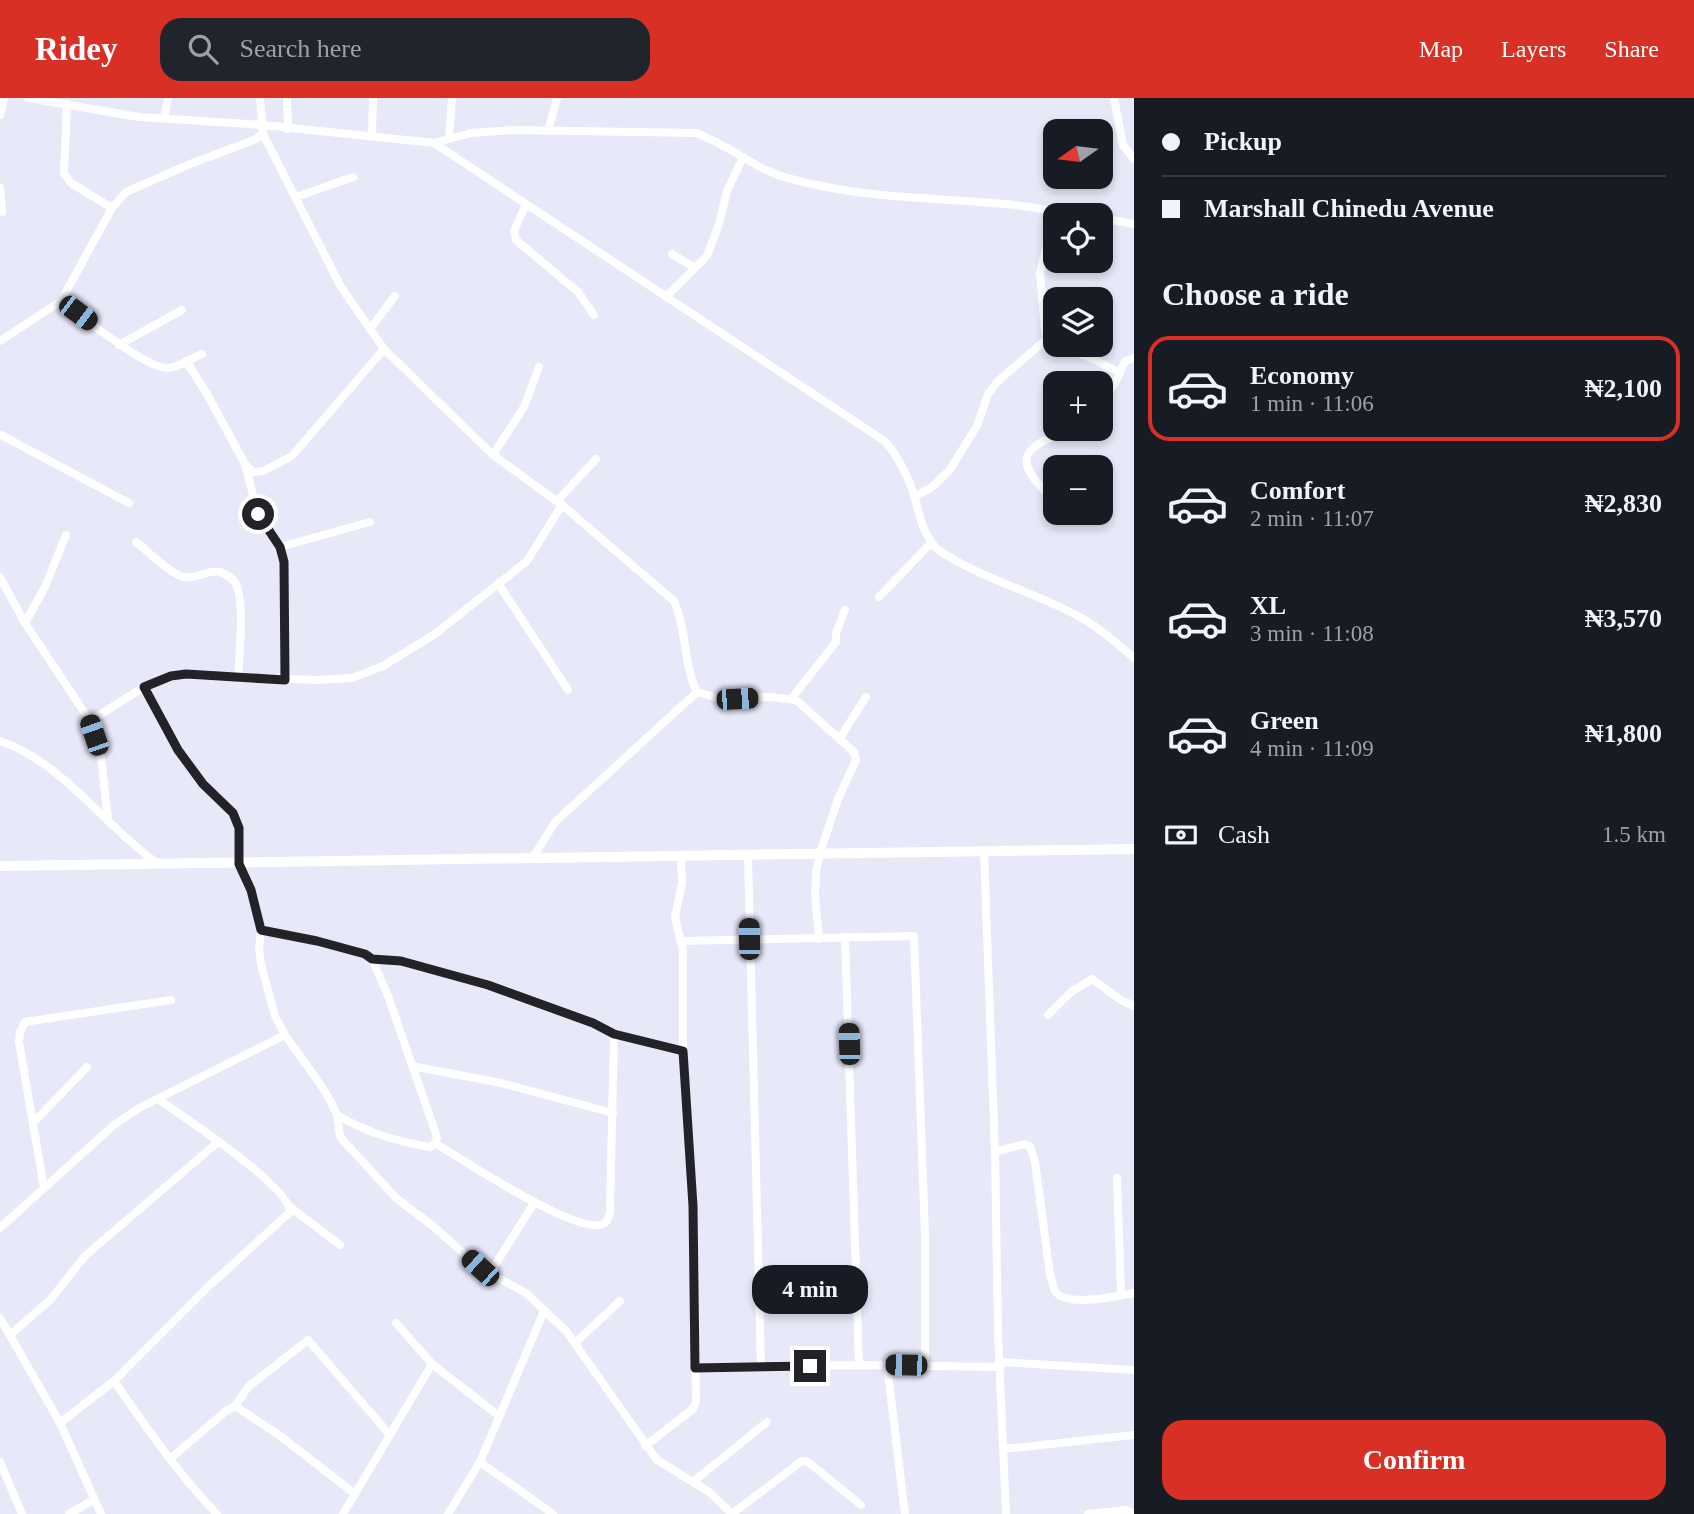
<!DOCTYPE html>
<meta charset="utf-8">
<style>
body{margin:0;font-family:Georgia,serif;background:#20242c;color:#f1f3f6;height:100vh;display:flex;flex-direction:column;font-size:26px;white-space:nowrap}
*{box-sizing:border-box;margin:0}
p{font-size:23px;color:#9ea1a6}
.icon{flex:none;width:38px;height:38px;fill:none;stroke:currentColor;stroke-width:2;stroke-linecap:round;stroke-linejoin:round}
.map{position:relative;flex:1;overflow:hidden}
.details{display:flex;flex-direction:column;background:#171b24;width:560px}
.details>*{flex:none}
.banner{display:grid;align-content:center;height:154px;padding:0 28px;background:#171b24}
.needle{width:46px;rotate:256deg}
.buttons{position:absolute;left:1043px;top:21px;display:grid;gap:14px}
.buttons a{display:grid;place-items:center;width:70px;height:70px;border-radius:14px;background:#171b24;box-shadow:0 4px 10px #0003;font-size:35px}
.end{position:absolute;width:32px;height:32px;margin:-16px;border:9px solid #222228;background:#fff;box-shadow:0 0 0 4px #fff}
.from{border-radius:50%}
.bubble{position:absolute;height:49px;border-radius:21px;background:#171b24;box-shadow:0 4px 10px #0003;font-size:23px;font-weight:600;line-height:49px;text-align:center}
.car{position:absolute;width:21px;height:42px;margin:-21px -10px;border-radius:9px;box-shadow:0 0 5px 2px #0007;background:linear-gradient(#222 24%,#8ab4d8 0 40%,#222 0 76%,#8ab4d8 0 86%,#222 0)}
.banner b{display:flex;align-items:center;gap:24px;height:66px;font-size:26px}
.banner b+b{border-top:2px solid #363941}
.banner i{width:18px;height:18px;background:#f1f3f6}
ul{padding:0;list-style:none}
li{display:flex;align-items:center;gap:21px;height:105px;margin:0 14px 10px;padding:0 14px;border:4px solid transparent;border-radius:21px}
li div{flex:1}
li b{display:block;font-size:26px}
li em{font-style:normal;font-weight:600}
li.active{border-color:#d93025}
li>.icon{width:63px;height:63px;stroke-width:1.5}
h2{padding:0 28px;font-size:32px;line-height:84px}
.pay{display:flex;align-items:center;gap:18px;height:77px;padding:0 28px;font-size:26px}
.pay p{margin-inline-start:auto}
.action{display:flex;gap:14px;margin-top:auto;padding:14px 28px}
.action a{flex:1;height:80px;border-radius:21px;background:#d93025;color:#fff;font-size:28px;font-weight:600;line-height:80px;text-align:center}
header{display:flex;align-items:center;gap:42px;box-sizing:border-box;height:98px;padding:0 35px;background:#d93025;color:#fff}
header strong{font-size:33px}
nav{display:flex;gap:38px;margin-inline-start:auto;font-size:24px}
.search{width:490px;height:63px;background:#20242c;display:flex;align-items:center;gap:18px;box-sizing:border-box;padding:0 24px;border-radius:21px;color:#9ea1a6;font-size:26px}
main{display:flex;flex:1;min-height:0}
.map>svg:first-child{display:block}
</style>
<header>
<strong>Ridey</strong>
<div class="search"><svg class="icon" aria-label="search" viewBox="0 0 24 24"><circle cx="10" cy="10" r="6"/><path d="M15 15l6 6"/></svg>Search here</div>
<nav><a>Map</a><a>Layers</a><a>Share</a></nav>
</header>
<main>
<div class="map">
<svg width="1134" height="1416" viewBox="0 0 1134 1416">
<rect width="100%" height="100%" fill="#e7e8f8"/>
<g fill="none" stroke-linecap="round" stroke-linejoin="round">
<g stroke="#fff" stroke-width="8">
<path d="M28 0 139 19 263 27 434 45 471 35 513 32 696 35C721 44 742 60 766 72 784 80 804 85 822 88 904 106 990 97 1071 117"/>
<path d="M260 0 263 36 341 189 384 251 493 357 562 407 674 503C687 532 683 565 697 594L718 600 770 599 796 602 854 654 856 662 838 701 820 755 816 774 815 797 819 841"/>
<path d="M287 0 288 31"/>
<path d="M1114 0 1123 47 1134 61"/>
<path d="M67 6 64 75 71 85 112 110"/>
<path d="M0 17 4 0"/>
<path d="M164 20 168 0"/>
<path d="M548 33 557 0"/>
<path d="M372 39 373 0"/>
<path d="M449 40 452 0"/>
<path d="M434 45 886 344C898 359 907 376 913 394 919 414 922 436 937 451 981 481 1032 493 1078 518 1099 529 1116 545 1134 560"/>
<path d="M0 90 2 114"/>
<path d="M296 99 353 79"/>
<path d="M526 106 514 133 516 142 578 194 594 217"/>
<path d="M1101 120 1134 126"/>
<path d="M1055 138 1046 150 1040 175 1045 233 1055 245"/>
<path d="M672 156 695 170"/>
<path d="M666 199 707 158 719 126 727 93 743 59"/>
<path d="M61 203C82 218 145 270 167 270 178 270 192 260 202 256"/>
<path d="M370 231 395 198"/>
<path d="M0 243 61 203 112 110 126 94 190 66 254 42 263 36"/>
<path d="M119 247 182 212"/>
<path d="M1059 247 1095 262 1120 275"/>
<path d="M186 263 207 296 245 366 253 374 263 373 292 358 384 251"/>
<path d="M1101 306 1115 285 1125 263 1134 260"/>
<path d="M1 337 129 405"/>
<path d="M493 357 524 309 539 269"/>
<path d="M245 366 258 416 280 449 284 464 285 582"/>
<path d="M1047 395C1007 356 1031 348 1070 331"/>
<path d="M914 399 932 389 949 373 977 328 988 296 998 283 1049 239"/>
<path d="M557 403 596 361"/>
<path d="M136 444C148 453 170 476 184 479 197 482 207 471 220 474 225 476 231 479 234 483 246 498 239 559 238 579"/>
<path d="M280 449 370 424"/>
<path d="M0 479 25 525 90 623 100 652 108 720"/>
<path d="M498 485 568 592"/>
<path d="M879 499 931 445"/>
<path d="M25 525 45 489 66 437"/>
<path d="M791 601 836 544V535L845 512"/>
<path d="M90 623 144 589 178 577 319 582 352 580 383 568 435 536 527 463 562 407"/>
<path d="M840 640 866 599"/>
<path d="M0 643C64 665 103 727 157 765"/>
<path d="M984 754 995 1054 1024 1046 1030 1048 1035 1064 1050 1177C1052 1181 1053 1190 1055 1193 1067 1210 1116 1198 1134 1195"/>
<path d="M748 757 761 1269"/>
<path d="M532 761 555 724 697 594"/>
<path d="M261 832 317 843 365 856 372 861 388 898 437 1039 435 1045 430 1049C395 1043 368 1035 337 1017"/>
<path d="M845 839 859 1267"/>
<path d="M680 843 914 838 925 1136V1267"/>
<path d="M372 861 401 863 488 887 593 925 614 936 683 953"/>
<path d="M1048 917 1071 894 1092 881 1121 902 1134 908"/>
<path d="M285 937C298 956 331 997 337 1018 339 1026 338 1032 341 1040L396 1100 433 1128 480 1170 526 1195 566 1233 657 1362 709 1394 732 1416"/>
<path d="M412 968 501 985 613 1015"/>
<path d="M33 1025 87 969"/>
<path d="M435 1045C461 1061 578 1138 603 1126 609 1123 609 1118 610 1113L614 936"/>
<path d="M995 1054 998 1234 1006 1416"/>
<path d="M1117 1080 1121 1197"/>
<path d="M44 1090 19 944 20 934 25 924 171 902"/>
<path d="M290 1109 340 1147"/>
<path d="M0 1130 114 1027 139 1010 285 937 275 918 261 866 259 851 261 832 251 792 239 766 238 730 233 715 203 686 178 652 144 589"/>
<path d="M490 1175 534 1105"/>
<path d="M0 1220 60 1325 101 1416"/>
<path d="M10 1237 50 1202 85 1158 218 1044"/>
<path d="M575 1245 620 1203"/>
<path d="M1001 1264 1134 1272"/>
<path d="M432 1266 499 1318"/>
<path d="M887 1267 905 1416"/>
<path d="M695 1270 859 1267 1001 1269"/>
<path d="M114 1283C146 1329 178 1376 217 1416"/>
<path d="M235 1308 248 1289 308 1242 390 1337"/>
<path d="M60 1325 114 1283 209 1188 290 1114C290 1088 182 1018 158 1001"/>
<path d="M645 1348 693 1311 696 1303 693 1108 683 953V853L675 819 682 785 681 759"/>
<path d="M1004 1351 1134 1337"/>
<path d="M170 1361 226 1313 235 1308 279 1337 355 1396"/>
<path d="M0 1364 22 1416"/>
<path d="M480 1364 553 1416"/>
<path d="M693 1384 767 1324"/>
<path d="M69 1416 93 1402"/>
<path d="M343 1416 432 1266 396 1225"/>
<path d="M448 1416 480 1364 544 1213"/>
<path d="M732 1416 802 1363 808 1364 861 1407"/>
<path d="M1088 1416 1126 1412 1133 1416"/>
</g>
<path stroke="#fff" stroke-width="10" d="M0 768 1134 751"/>
</g>
<g fill="none" stroke-linecap="round" stroke-linejoin="round">
<path stroke="#222228" stroke-width="9" d="M258 416 280 449 284 464 285 582 186 576 171 578 144 589 178 652 203 686 233 715 239 730V766L251 792 261 832 317 843 365 856 372 861 401 863 488 887 593 925 614 936 683 953 693 1108 695 1270 810 1268"/>
</g>
</svg>
<div class="buttons">
<a><svg class="needle" viewBox="-14 -14 28 28"><path d="M0-13l5 13h-10z" fill="#e53935"/><path d="M0 13l5-13h-10z" fill="#9ea1a6"/></svg></a>
<a><svg class="icon" aria-label="locate" viewBox="0 0 24 24"><circle cx="12" cy="12" r="6"/><path d="M12 2v4M12 18v4M2 12h4M18 12h4"/></svg></a>
<a><svg class="icon" aria-label="layers" viewBox="0 0 24 24"><path d="M12 4l9 5-9 5-9-5zM3 14l9 5 9-5"/></svg></a>
<a>+</a>
<a>−</a>
</div>
<i class="end from" style="left:258px;top:416px"></i>
<i class="end" style="left:810px;top:1268px"></i>
<div class="bubble" style="left:752px;top:1167px;width:116px">4 min</div>
<i class="car" style="left:78px;top:215px;rotate:127deg"></i>
<i class="car" style="left:737px;top:601px;rotate:87deg"></i>
<i class="car" style="left:94px;top:637px;rotate:341deg"></i>
<i class="car" style="left:749px;top:841px;rotate:359deg"></i>
<i class="car" style="left:849px;top:946px;rotate:358deg"></i>
<i class="car" style="left:480px;top:1170px;rotate:312deg"></i>
<i class="car" style="left:906px;top:1267px;rotate:271deg"></i>
</div>
<section class="details">
<div class="banner">
<b><i class="from"></i>Pickup</b>
<b><i></i>Marshall Chinedu Avenue</b>
</div>
<h2>Choose a ride</h2>
<ul>
<li class="active"><svg class="icon" aria-label="car" viewBox="0 0 24 24"><path d="M5 17H2v-5l4-1 3-4h7l3 4 3 1v5h-3M9 17h6M6 11h13"/><circle cx="7" cy="17" r="2"/><circle cx="17" cy="17" r="2"/></svg><div><b>Economy</b><p>1 min · 11:06</p></div><em>₦2,100</em></li>
<li><svg class="icon" aria-label="car" viewBox="0 0 24 24"><path d="M5 17H2v-5l4-1 3-4h7l3 4 3 1v5h-3M9 17h6M6 11h13"/><circle cx="7" cy="17" r="2"/><circle cx="17" cy="17" r="2"/></svg><div><b>Comfort</b><p>2 min · 11:07</p></div><em>₦2,830</em></li>
<li><svg class="icon" aria-label="car" viewBox="0 0 24 24"><path d="M5 17H2v-5l4-1 3-4h7l3 4 3 1v5h-3M9 17h6M6 11h13"/><circle cx="7" cy="17" r="2"/><circle cx="17" cy="17" r="2"/></svg><div><b>XL</b><p>3 min · 11:08</p></div><em>₦3,570</em></li>
<li><svg class="icon" aria-label="car" viewBox="0 0 24 24"><path d="M5 17H2v-5l4-1 3-4h7l3 4 3 1v5h-3M9 17h6M6 11h13"/><circle cx="7" cy="17" r="2"/><circle cx="17" cy="17" r="2"/></svg><div><b>Green</b><p>4 min · 11:09</p></div><em>₦1,800</em></li>
</ul>
<div class="pay"><svg class="icon" aria-label="cash" viewBox="0 0 24 24"><path d="M3 7h18v10H3z"/><circle cx="12" cy="12" r="2"/></svg>Cash<p>1.5 km</p></div>
<div class="action"><a>Confirm</a></div>
</section>
</main>
